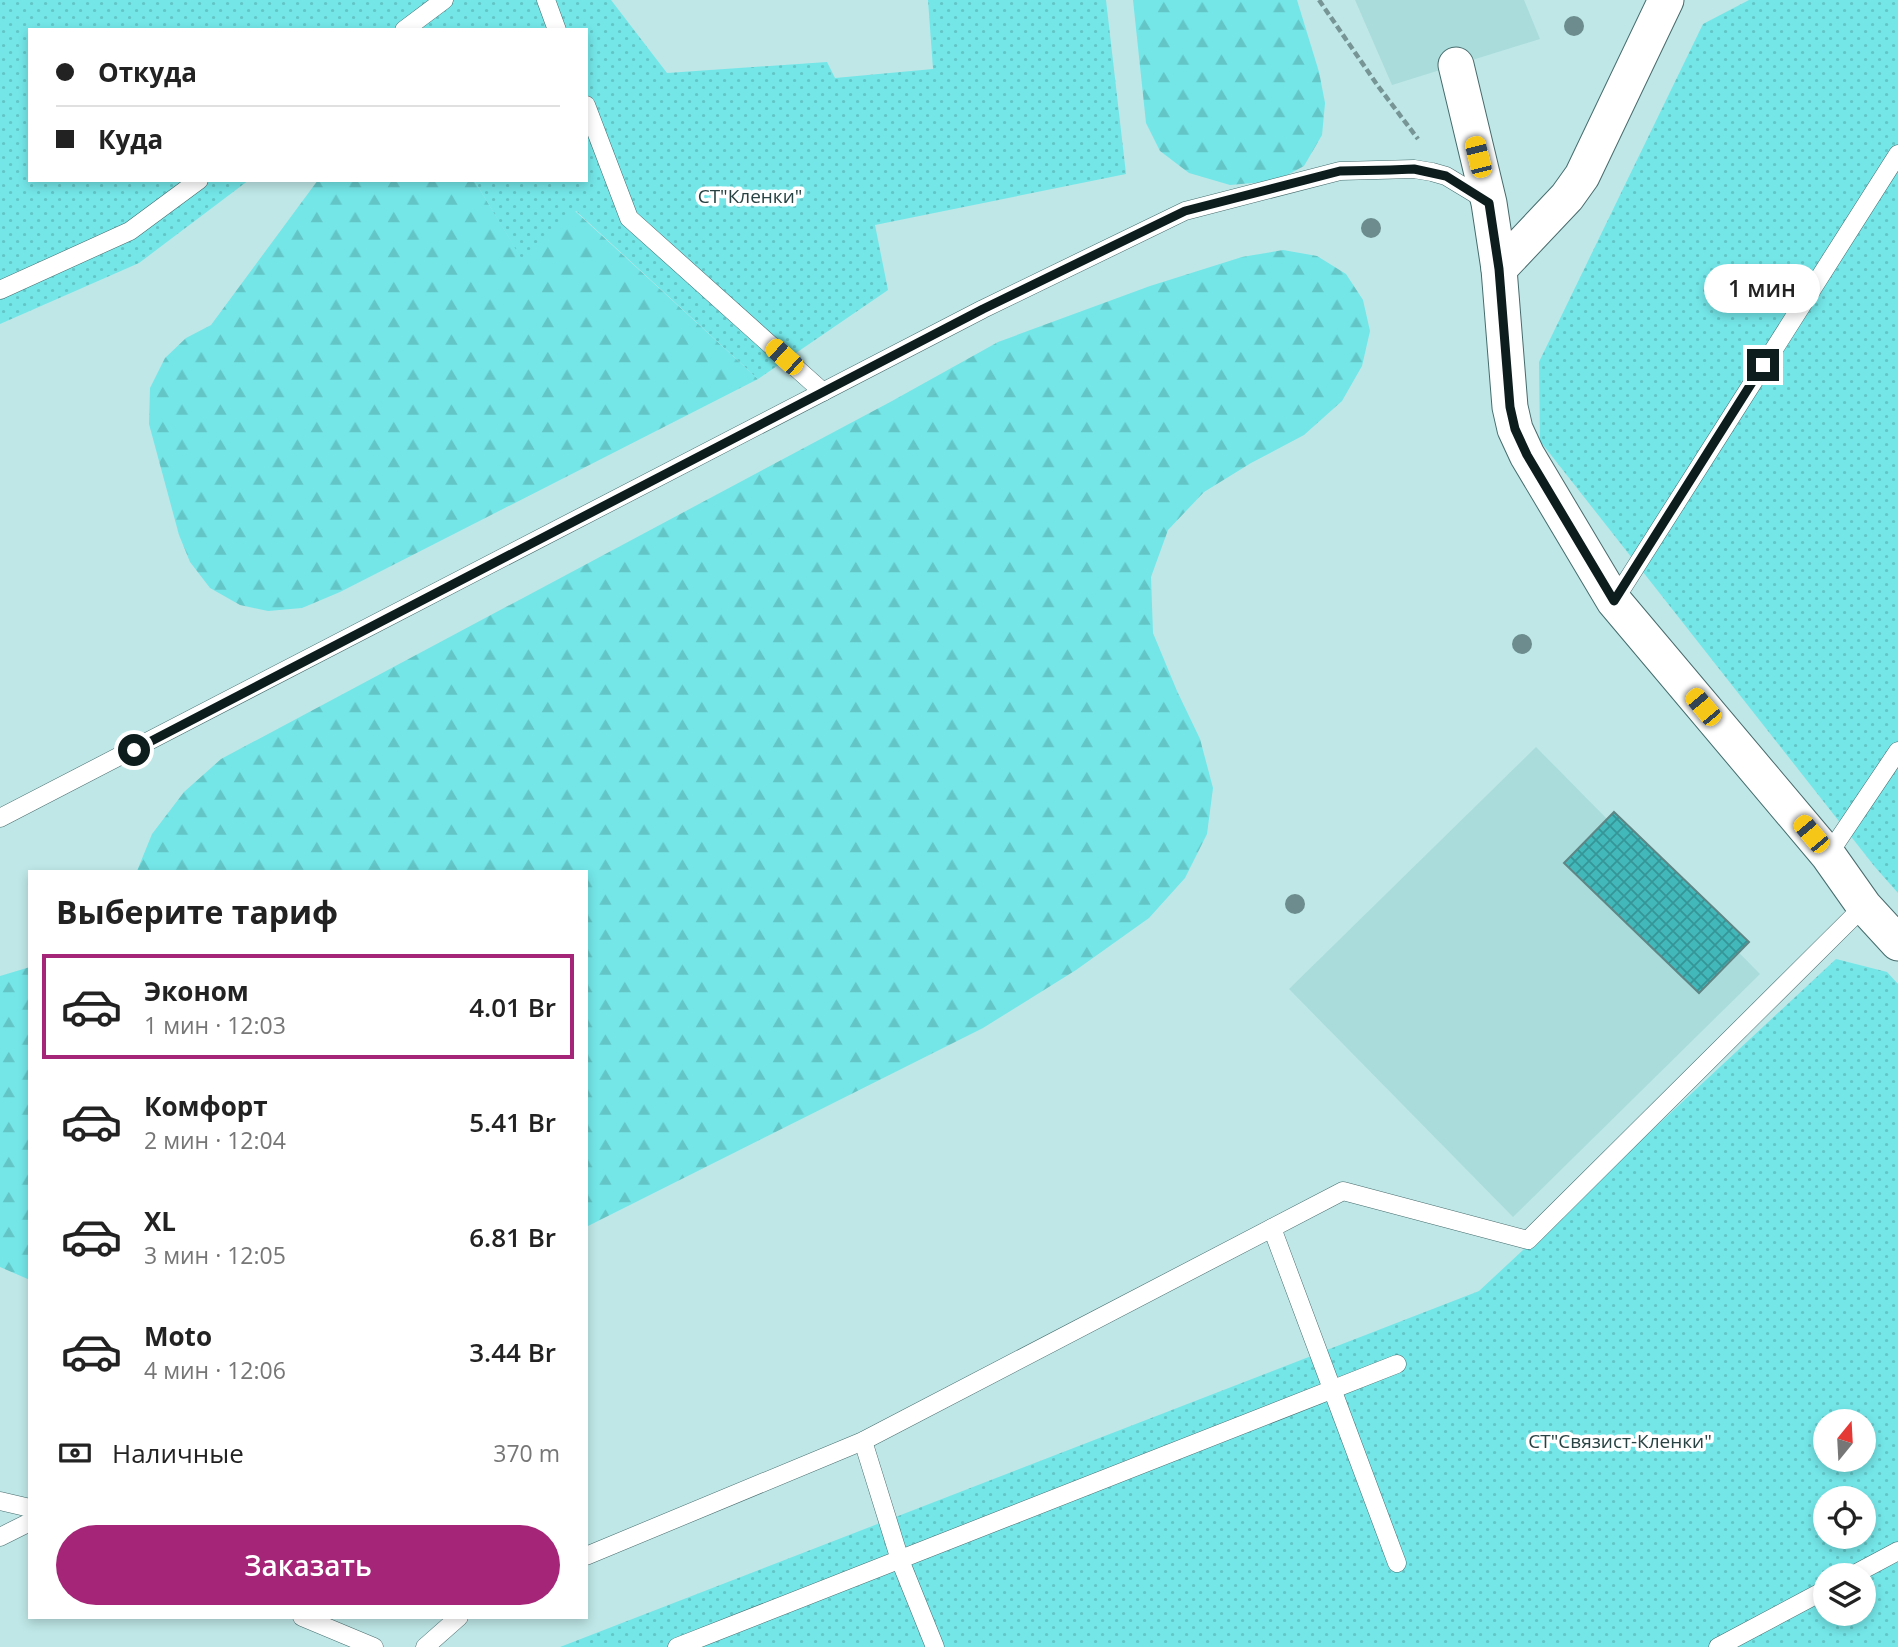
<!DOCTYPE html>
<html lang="ru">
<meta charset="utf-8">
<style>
body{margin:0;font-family:"Open Sans",sans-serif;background:#f2f2f2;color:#222;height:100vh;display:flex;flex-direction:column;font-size:26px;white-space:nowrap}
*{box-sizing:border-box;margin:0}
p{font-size:23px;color:#767676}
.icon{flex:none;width:38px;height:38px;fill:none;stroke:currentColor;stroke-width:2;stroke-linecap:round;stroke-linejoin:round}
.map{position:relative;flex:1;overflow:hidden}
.side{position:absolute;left:28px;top:870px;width:560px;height:749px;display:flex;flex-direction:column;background:#fff;border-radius:0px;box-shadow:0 4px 10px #0003}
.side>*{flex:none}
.hud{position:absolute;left:28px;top:28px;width:560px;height:154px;border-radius:0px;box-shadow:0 4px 10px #0003;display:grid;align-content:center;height:154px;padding:0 28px;background:#fff}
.needle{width:46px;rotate:18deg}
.buttons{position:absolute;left:1813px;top:1409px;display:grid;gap:14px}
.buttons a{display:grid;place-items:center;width:63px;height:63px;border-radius:50%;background:#fff;box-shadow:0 4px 10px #0003;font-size:35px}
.end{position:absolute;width:32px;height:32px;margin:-16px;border:9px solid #0d1c1c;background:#fff;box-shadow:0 0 0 4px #fff}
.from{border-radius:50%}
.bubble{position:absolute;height:49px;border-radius:24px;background:#fff;box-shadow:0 4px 10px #0003;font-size:23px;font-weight:600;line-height:49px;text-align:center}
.car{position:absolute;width:21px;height:42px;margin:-21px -10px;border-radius:9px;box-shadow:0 0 5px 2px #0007;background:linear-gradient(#f5c518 24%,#345 0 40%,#f5c518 0 76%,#345 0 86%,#f5c518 0)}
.hud b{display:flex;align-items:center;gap:24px;height:66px;font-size:26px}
.hud b+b{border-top:2px solid #e0e0e0}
.hud i{width:18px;height:18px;background:#222}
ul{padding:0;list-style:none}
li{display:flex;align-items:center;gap:21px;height:105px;margin:0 14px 10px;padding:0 14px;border:4px solid transparent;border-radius:0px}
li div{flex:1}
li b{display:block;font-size:26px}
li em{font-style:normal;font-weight:600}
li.current{border-color:#a52678}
li>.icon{width:63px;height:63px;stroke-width:1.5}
h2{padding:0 28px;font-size:32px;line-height:84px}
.pay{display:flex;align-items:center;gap:18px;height:77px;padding:0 28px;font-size:26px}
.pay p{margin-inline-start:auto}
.button{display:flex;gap:14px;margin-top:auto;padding:14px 28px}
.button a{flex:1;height:80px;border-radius:42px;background:#a52678;color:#fff;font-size:28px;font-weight:600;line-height:80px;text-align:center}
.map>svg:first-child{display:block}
</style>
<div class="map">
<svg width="1898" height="1647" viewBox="0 0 1898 1647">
<defs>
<pattern id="forest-firs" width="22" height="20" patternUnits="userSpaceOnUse" patternTransform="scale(1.75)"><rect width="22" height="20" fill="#74e6e8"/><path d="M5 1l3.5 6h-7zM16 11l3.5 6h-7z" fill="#63c5c6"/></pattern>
<pattern id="garden-dots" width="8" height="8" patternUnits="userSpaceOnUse" patternTransform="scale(1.75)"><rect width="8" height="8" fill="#74e6e8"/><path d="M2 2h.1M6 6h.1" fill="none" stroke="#63c5c6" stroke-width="1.8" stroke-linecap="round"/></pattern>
<pattern id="building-cross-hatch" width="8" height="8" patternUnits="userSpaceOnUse" patternTransform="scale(1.75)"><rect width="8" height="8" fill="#42b8ba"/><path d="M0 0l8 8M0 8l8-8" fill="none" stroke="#369596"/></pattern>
</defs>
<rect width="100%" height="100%" fill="#bfe7e7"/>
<g fill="#aadcdc">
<path d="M1355 0H1524L1540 39 1392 85Z"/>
<path d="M1536 747 1760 974 1513 1217 1289 989Z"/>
</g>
<g fill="url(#forest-firs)">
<path d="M1133 0H1297L1319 72 1325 103 1322 135 1304 166 1276 181 1230 185 1189 173 1160 151 1146 123Z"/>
<path d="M318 180H474L524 262 575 211 758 379 340 592 302 608 268 611 240 605 210 588 190 562 179 535 149 424 150 388 165 358 186 338 211 325Z"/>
<path d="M1283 250 1317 256 1346 274 1363 300 1370 331 1362 366 1342 401 1304 435 1251 463 1204 492 1168 530 1151 577 1153 633 1177 691 1200 739 1213 788 1207 834 1185 878 1149 918 1076 970 983 1028 586 1227V872L137 871 152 834 184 792 221 759 892 401 998 342 1150 286 1242 257Z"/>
<path d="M30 967V1280L0 1267V976Z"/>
</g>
<g fill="url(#garden-dots)" fill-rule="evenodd">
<path d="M0 0H611L667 73 827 62 835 78 933 69 928 0H1106L1126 174 875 225 888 290 758 379 576 211 524 263 474 180H586V30H30V180H249L139 263 0 324Z"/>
<path d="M1749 0H1898V893L1875 867 1540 441 1539 362 1703 24Z"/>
<path d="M1836 959 1887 972 1898 984V1647H560L1479 1291ZM1825 1421H1864V1460H1825ZM1825 1498H1864V1536H1825ZM1825 1575H1864V1614H1825Z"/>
</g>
<path fill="url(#building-cross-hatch)" stroke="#5f8585" stroke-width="2" d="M1614 812 1749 942 1699 993 1564 863Z"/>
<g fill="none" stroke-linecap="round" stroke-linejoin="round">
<g stroke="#466b6c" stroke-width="19">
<g id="lane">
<path d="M546 0 557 30"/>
<path d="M404 30 444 0"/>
<path d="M586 105 629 218 823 392"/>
<path d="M0 290 130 231 199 180"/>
<path d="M1614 601 1898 154"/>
<path d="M0 818 983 309 1185 211 1340 171 1414 169 1432 172 1446 176 1489 202"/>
<path d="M1828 855 1898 751"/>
<path d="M1272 1228 1397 1563"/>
<path d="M863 1441 900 1560 935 1647"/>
<path d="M0 1501 30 1508"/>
<path d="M0 1537 30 1522"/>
<path d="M586 1556 863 1441 1343 1191 1528 1240 1864 906"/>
<path d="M1853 1575 1898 1551"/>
<path d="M302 1617 374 1647"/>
<path d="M425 1647 459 1617"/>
<path d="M677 1647 1397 1364"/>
<path d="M1718 1647 1825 1590"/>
</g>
</g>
<g stroke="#466b6c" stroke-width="37">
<g id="street">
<path d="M1666 0 1582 176 1567 197 1499 269 1510 407 1515 429 1527 455 1614 601 1828 855 1864 906 1898 943"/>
<path d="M1456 65 1489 203 1499 269"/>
</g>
</g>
<path stroke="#779595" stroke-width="4.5" stroke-dasharray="7 3.5" stroke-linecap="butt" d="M1319 0 1378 86 1418 139"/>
<use href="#lane" stroke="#fff" stroke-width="18"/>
<use href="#street" stroke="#fff" stroke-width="35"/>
</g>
<g fill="#6c8c8d">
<circle cx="1574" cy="26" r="10"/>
<circle cx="1371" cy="228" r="10"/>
<circle cx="1522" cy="644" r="10"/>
<circle cx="1295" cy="904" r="10"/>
</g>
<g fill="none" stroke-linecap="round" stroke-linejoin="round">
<path stroke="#0d1c1c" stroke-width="9" d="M134 750 983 309 1185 211 1340 171 1390 170 1414 169 1446 176 1489 203 1499 269 1510 407 1515 429 1527 455 1614 601 1763 365"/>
</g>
<g text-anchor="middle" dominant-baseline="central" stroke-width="7" stroke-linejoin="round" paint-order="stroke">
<g font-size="19" fill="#284243" stroke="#fff">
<text x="750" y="196">СТ"Кленки"</text>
<text x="1620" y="1441">СТ"Связист-Кленки"</text>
</g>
</g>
</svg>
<div class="buttons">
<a><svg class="needle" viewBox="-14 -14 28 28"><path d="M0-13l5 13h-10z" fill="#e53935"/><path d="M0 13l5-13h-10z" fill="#767676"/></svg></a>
<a><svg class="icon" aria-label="locate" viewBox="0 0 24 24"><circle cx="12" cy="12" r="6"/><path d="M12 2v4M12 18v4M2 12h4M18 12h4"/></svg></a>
<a><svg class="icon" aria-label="layers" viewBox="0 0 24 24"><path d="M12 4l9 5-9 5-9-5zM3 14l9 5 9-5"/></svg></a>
</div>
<i class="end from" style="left:134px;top:750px"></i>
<i class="end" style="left:1763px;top:365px"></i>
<div class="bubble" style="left:1704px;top:264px;width:116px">1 мин</div>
<i class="car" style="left:1478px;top:157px;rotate:346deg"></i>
<i class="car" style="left:784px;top:357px;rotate:312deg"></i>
<i class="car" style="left:1703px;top:707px;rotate:320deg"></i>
<i class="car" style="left:1811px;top:834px;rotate:320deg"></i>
<div class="hud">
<b><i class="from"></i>Откуда</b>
<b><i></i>Куда</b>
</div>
<section class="side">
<h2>Выберите тариф</h2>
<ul>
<li class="current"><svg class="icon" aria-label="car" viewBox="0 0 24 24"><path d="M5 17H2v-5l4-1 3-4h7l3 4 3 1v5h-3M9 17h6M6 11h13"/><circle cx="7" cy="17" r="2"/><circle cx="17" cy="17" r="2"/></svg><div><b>Эконом</b><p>1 мин · 12:03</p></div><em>4.01 Br</em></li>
<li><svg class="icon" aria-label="car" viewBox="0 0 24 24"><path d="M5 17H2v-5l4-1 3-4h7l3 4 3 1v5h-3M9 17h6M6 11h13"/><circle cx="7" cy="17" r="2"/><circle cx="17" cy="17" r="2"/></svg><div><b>Комфорт</b><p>2 мин · 12:04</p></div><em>5.41 Br</em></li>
<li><svg class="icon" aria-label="car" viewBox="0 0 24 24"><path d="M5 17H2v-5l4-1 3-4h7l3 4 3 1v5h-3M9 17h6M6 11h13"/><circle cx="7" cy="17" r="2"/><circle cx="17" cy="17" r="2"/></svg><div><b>XL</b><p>3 мин · 12:05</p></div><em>6.81 Br</em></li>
<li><svg class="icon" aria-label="car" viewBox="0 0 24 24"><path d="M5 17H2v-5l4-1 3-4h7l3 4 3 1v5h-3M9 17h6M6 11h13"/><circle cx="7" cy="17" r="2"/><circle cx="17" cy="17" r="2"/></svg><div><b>Moto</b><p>4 мин · 12:06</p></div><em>3.44 Br</em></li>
</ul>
<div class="pay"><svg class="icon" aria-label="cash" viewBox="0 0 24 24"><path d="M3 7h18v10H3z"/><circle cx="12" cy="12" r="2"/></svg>Наличные<p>370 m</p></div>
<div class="button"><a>Заказать</a></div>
</section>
</div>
